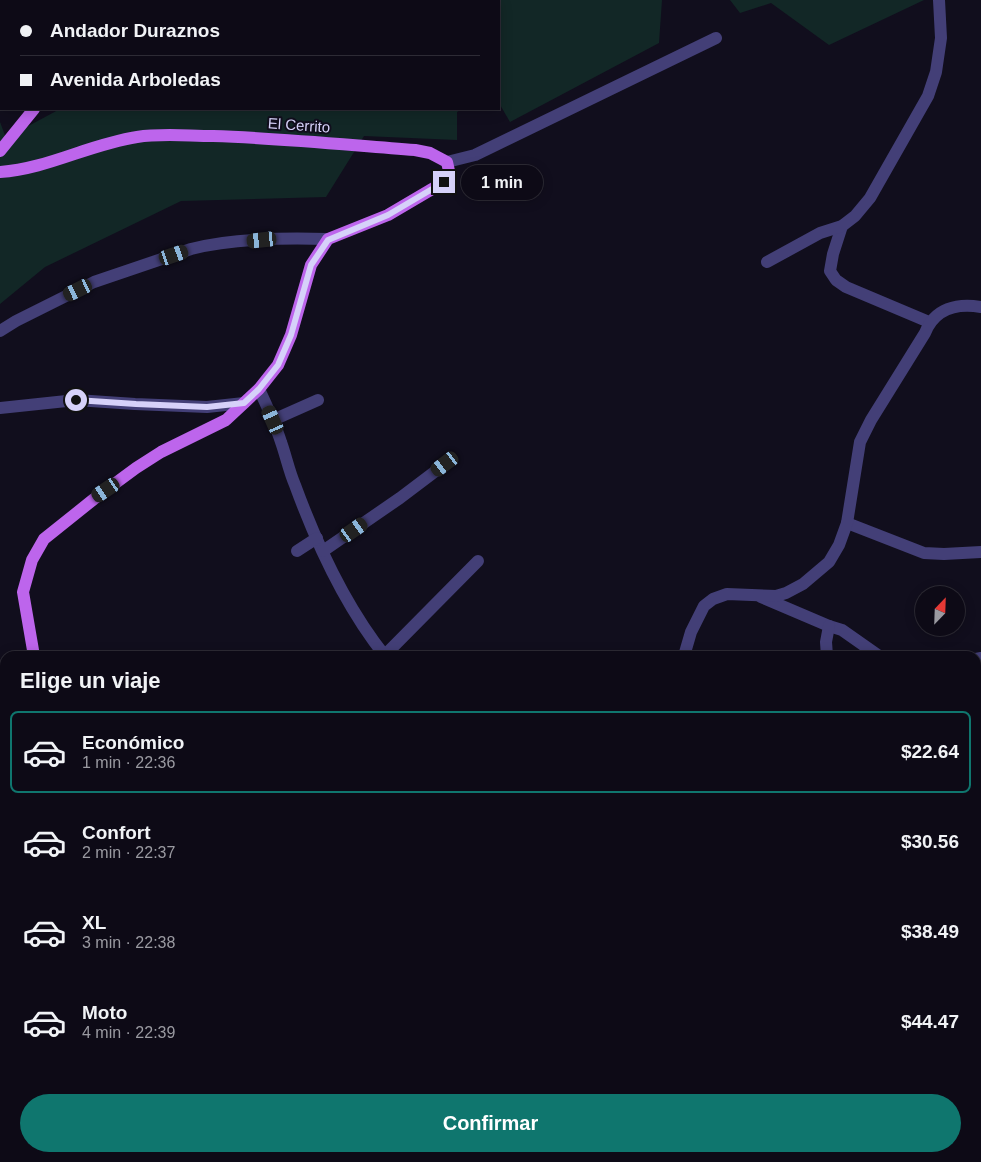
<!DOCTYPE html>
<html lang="es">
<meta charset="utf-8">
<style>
body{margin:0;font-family:Helvetica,sans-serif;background:#1b1823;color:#f1f3f6;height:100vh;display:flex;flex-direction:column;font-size:19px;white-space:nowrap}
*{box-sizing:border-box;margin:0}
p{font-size:16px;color:#9a9aa1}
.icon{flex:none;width:28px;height:28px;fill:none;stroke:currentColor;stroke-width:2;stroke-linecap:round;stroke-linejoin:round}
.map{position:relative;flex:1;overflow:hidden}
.details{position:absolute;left:0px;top:651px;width:981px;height:511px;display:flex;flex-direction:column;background:#0d0a16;border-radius:15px 15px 0 0;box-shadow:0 2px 12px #0003,0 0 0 1px #2d2b35}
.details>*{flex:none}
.hud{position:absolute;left:0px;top:0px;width:500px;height:110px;box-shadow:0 2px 12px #0003,0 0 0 1px #2d2b35;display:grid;align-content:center;height:110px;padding:0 20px;background:#0d0a16}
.needle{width:32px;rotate:23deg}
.tools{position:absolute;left:915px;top:586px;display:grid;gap:10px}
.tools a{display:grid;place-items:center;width:50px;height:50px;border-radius:50%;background:#0d0a16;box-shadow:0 2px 12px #0003,0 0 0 1px #2d2b35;font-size:25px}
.end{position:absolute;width:22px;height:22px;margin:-11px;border:6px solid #d6d1f9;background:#111;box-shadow:0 0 0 2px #111}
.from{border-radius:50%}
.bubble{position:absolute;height:35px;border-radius:18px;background:#0d0a16;box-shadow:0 2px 12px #0003,0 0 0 1px #2d2b35;font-size:16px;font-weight:700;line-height:35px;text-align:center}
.car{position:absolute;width:15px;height:30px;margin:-15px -8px;border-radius:6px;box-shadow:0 0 4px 1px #0007;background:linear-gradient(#222 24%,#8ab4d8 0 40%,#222 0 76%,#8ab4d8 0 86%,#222 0)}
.hud b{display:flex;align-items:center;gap:18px;height:48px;font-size:19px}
.hud b+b{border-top:1px solid #2d2b35}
.hud i{width:12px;height:12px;background:#f1f3f6}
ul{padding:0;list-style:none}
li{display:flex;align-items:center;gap:15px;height:82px;margin:0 10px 8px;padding:0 10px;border:2px solid transparent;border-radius:8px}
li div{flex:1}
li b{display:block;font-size:19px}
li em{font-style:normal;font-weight:700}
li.selected{border-color:#0f766e}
li>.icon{width:45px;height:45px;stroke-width:1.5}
h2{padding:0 20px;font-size:22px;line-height:60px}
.action{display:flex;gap:10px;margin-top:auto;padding:10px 20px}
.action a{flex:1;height:58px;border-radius:30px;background:#0f766e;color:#fff;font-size:20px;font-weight:700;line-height:58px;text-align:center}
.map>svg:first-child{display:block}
</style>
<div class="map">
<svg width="981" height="1162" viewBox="0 0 981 1162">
<rect width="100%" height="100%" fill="#110e1d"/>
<g fill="#122726">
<path d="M334 0H662L659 43 510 122 499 103V1H328Z"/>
<path d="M730 0H924L829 45 771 3 740 13Z"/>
<path d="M60 109H462L457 112V140L364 136 326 197 181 201 45 267 0 304V122L6 138Z"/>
</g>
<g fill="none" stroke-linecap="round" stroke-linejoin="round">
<g stroke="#433f77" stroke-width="12">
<path d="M2 0 3 1"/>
<path d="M0 101 1 100"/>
<path d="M447 162 475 155 716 38"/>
<path d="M842 226 833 254 830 271 836 280 846 287 929 322"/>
<path d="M767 262 820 233 842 226 855 216 870 198 928 96 936 72 941 38 939 0"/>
<path d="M0 331 16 321 94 282 191 249C232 238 285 238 328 239"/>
<path d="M259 389C267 406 275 423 281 442 286 456 289 471 295 485 317 545 345 606 385 656"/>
<path d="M0 408 76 400 135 404 207 407 244 403"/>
<path d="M273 420 318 400"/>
<path d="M847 523 924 553 944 554 981 552"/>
<path d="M297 551 317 538"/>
<path d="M323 551 400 498 445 464"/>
<path d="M761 597 829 626 842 630 879 656"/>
<path d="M384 656 478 561"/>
<path d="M684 656 691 632 704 606 713 599 727 594 776 596 786 593 803 584 829 562 839 545 847 523 860 442 871 420 925 333C935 308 957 303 981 307"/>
<path d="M827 656 826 642 829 626"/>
<path d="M976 659 981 658"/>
<path d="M976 743 981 741"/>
<path d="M976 783 981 791"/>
<path d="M976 936 981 934"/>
<path d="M281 1158 284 1162"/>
<path d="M708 1162 709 1158"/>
<path d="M723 1162 761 1158"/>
</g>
<g stroke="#bd65ec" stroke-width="12">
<path d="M375 1 378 0"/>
<path d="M0 151 34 109"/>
<path d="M0 172C47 169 90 144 137 137 162 133 188 136 213 136 280 138 348 145 415 150L430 153 447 162 449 171 444 182 388 215 328 239 311 265 291 335 278 365 259 389 244 403 226 420 161 452 136 468 94 499 44 539 32 560 23 592 34 656"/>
<path d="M0 758 5 754"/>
</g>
</g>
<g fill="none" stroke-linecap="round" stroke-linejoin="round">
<path stroke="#d6d1f9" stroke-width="6" d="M76 400 136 404 207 407 244 403 259 389 278 365 291 335 311 265 328 240 388 215 444 182"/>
</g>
<g text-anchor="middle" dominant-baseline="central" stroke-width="4" stroke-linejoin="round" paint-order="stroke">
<g font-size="15" fill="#d6d1f9" stroke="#110e1d">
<text transform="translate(299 125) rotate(4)">El Cerrito</text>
</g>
</g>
</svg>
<div class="tools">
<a><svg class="needle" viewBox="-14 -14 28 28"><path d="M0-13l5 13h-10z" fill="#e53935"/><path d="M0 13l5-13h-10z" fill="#9a9aa1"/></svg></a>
</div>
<i class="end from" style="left:76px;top:400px"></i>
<i class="end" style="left:444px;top:182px"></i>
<div class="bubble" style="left:461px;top:165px;width:82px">1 min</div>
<i class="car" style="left:262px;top:240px;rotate:264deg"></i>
<i class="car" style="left:174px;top:255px;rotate:71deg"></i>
<i class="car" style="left:78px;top:290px;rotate:244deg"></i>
<i class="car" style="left:273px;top:420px;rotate:336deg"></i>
<i class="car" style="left:445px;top:464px;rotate:233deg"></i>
<i class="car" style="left:106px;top:490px;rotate:236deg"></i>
<i class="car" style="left:354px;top:530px;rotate:55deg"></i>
<div class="hud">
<b><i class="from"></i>Andador Duraznos</b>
<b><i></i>Avenida Arboledas</b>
</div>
<section class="details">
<h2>Elige un viaje</h2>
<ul>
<li class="selected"><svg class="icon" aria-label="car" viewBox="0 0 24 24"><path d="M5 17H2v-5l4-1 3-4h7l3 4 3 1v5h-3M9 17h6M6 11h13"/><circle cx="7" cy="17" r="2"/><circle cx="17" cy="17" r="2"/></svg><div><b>Económico</b><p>1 min · 22:36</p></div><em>$22.64</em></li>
<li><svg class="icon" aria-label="car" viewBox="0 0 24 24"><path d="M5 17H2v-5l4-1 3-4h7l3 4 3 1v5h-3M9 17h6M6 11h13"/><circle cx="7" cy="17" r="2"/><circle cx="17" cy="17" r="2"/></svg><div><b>Confort</b><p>2 min · 22:37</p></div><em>$30.56</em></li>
<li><svg class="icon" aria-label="car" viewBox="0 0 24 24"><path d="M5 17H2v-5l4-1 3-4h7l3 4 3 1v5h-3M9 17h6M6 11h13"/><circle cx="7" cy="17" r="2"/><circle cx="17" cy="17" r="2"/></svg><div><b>XL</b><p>3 min · 22:38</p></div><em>$38.49</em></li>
<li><svg class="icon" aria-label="car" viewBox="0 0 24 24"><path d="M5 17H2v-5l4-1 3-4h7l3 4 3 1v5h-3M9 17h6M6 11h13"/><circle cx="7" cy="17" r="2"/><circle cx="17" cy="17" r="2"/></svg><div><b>Moto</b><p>4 min · 22:39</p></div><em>$44.47</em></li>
</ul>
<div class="action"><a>Confirmar</a></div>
</section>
</div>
